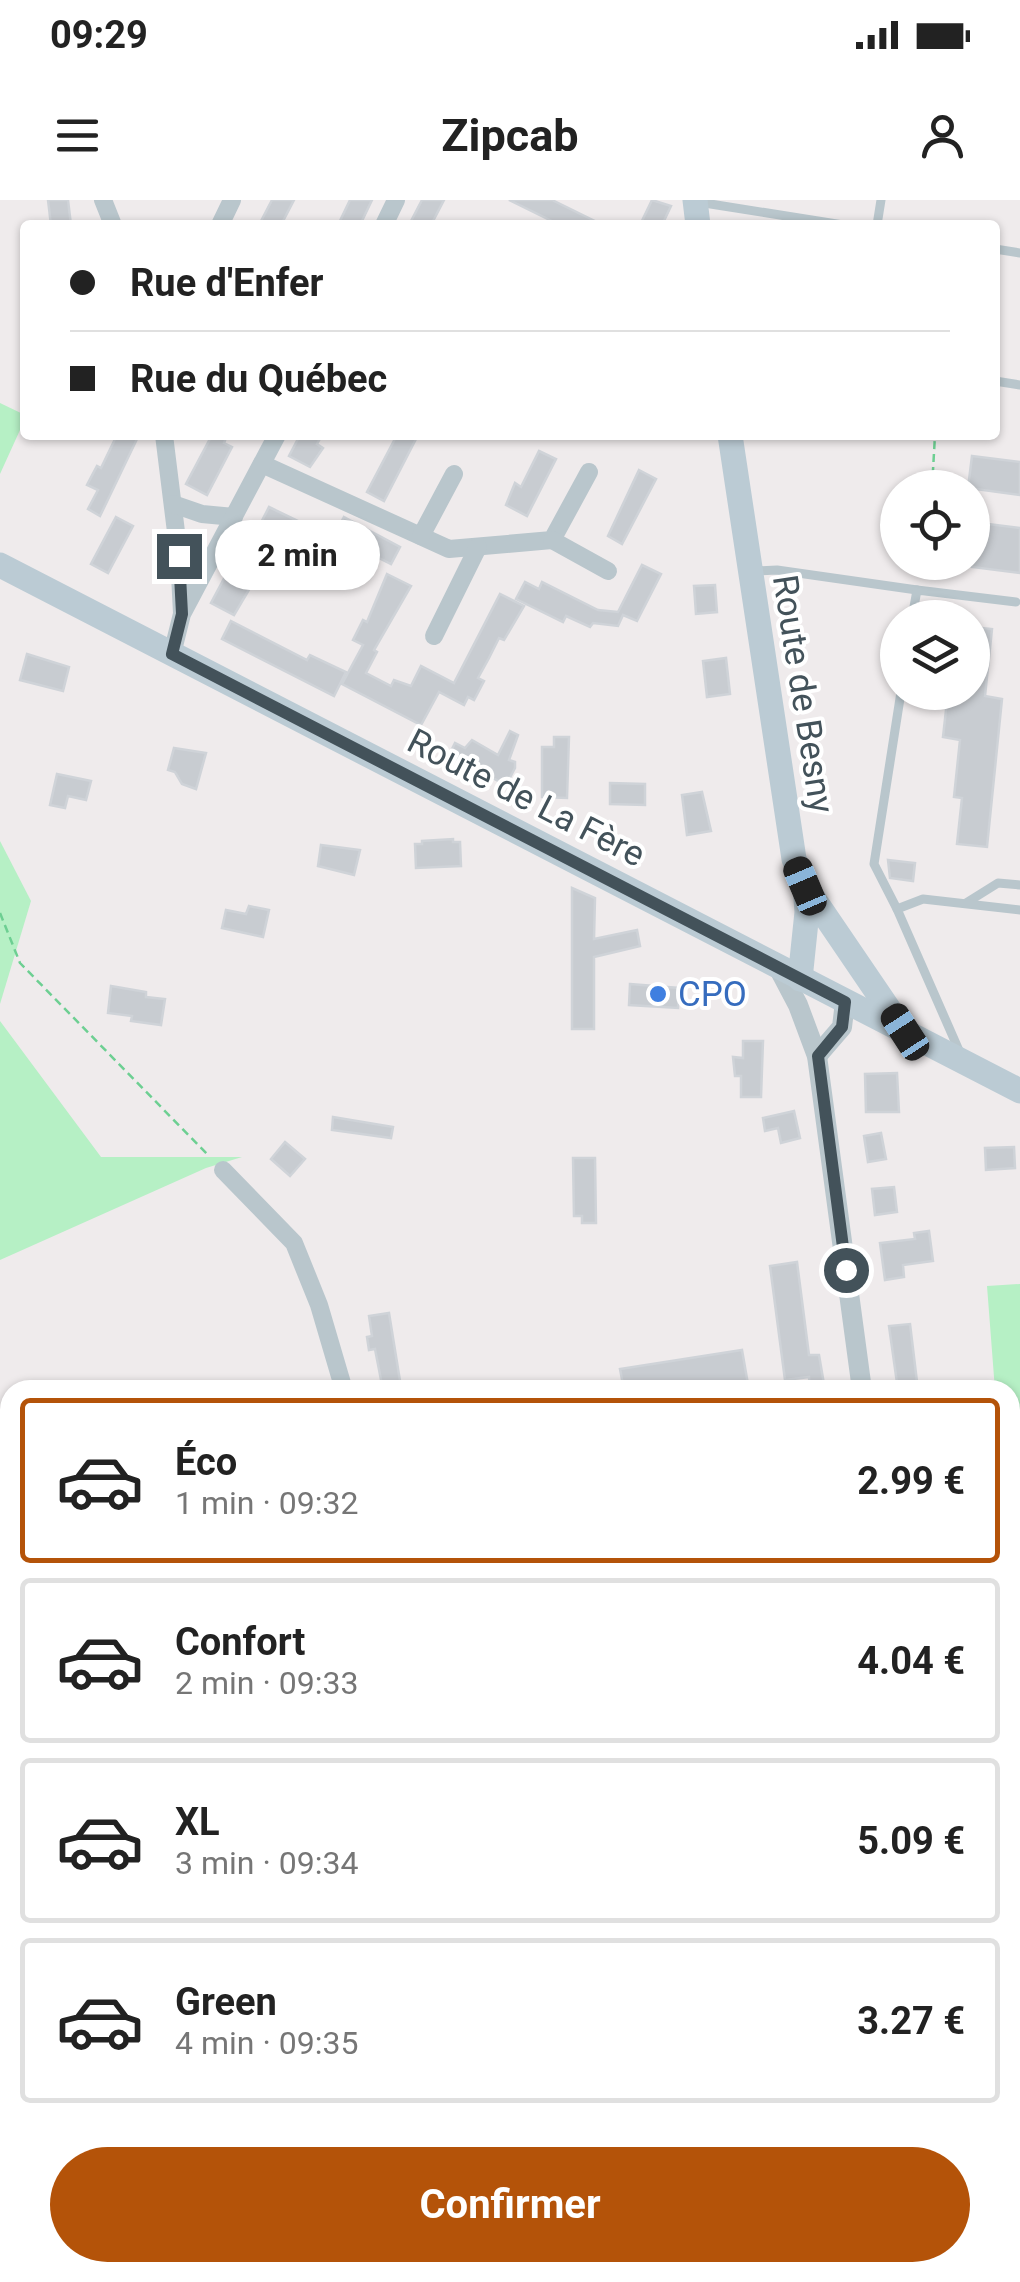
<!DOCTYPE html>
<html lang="fr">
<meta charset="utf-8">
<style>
body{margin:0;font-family:Roboto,sans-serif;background:#f6f6f6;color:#222;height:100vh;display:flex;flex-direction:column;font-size:38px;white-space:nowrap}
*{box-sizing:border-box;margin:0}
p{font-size:32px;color:#767676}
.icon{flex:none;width:55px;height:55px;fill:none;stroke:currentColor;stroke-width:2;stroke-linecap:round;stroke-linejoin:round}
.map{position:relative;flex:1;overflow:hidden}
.sheet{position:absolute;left:0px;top:1180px;width:1020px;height:902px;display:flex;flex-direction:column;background:#fff;border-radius:30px 30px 0 0;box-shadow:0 2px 8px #0004}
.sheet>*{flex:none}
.banner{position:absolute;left:20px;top:20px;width:980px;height:220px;border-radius:10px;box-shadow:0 2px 8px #0004;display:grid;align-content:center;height:220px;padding:0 50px;background:#fff}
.controls{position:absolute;left:880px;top:270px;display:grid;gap:20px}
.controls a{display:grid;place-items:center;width:110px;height:110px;border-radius:50%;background:#fff;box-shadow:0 2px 8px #0004;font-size:50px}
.end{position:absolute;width:45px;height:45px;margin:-22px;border:12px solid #43525a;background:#fff;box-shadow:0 0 0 5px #fff}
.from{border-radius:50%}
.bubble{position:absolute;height:70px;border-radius:35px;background:#fff;box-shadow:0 2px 8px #0004;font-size:32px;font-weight:700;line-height:70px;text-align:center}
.car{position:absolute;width:30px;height:60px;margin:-30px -15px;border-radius:12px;box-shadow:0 0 8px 2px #0007;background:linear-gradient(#222 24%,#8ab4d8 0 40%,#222 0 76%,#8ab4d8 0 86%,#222 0)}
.banner b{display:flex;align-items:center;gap:35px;height:95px;font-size:38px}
.banner b+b{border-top:2px solid #e0e0e0}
.banner i{width:25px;height:25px;background:#222}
ul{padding:18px 0 0;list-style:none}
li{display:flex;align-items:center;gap:30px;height:165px;margin:0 20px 15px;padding:0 30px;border:5px solid #e0e0e0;border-radius:10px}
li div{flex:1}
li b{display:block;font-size:38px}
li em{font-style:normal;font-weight:700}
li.active{border-color:#b45309}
li>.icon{width:90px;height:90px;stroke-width:1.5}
.button{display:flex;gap:20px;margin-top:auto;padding:20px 50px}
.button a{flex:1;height:115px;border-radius:60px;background:#b45309;color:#fff;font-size:40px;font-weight:700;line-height:115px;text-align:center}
.status{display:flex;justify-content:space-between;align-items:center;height:70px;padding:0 50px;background:#fff;direction:ltr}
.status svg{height:28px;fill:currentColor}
header{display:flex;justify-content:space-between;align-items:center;height:130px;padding:0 50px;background:#fff;font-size:45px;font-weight:700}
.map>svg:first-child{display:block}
</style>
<div class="status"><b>09:29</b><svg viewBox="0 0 49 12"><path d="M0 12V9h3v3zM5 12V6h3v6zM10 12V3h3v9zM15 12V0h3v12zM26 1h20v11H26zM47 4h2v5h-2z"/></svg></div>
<header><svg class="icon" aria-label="menu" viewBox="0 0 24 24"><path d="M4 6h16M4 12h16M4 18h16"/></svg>Zipcab<svg class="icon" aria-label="person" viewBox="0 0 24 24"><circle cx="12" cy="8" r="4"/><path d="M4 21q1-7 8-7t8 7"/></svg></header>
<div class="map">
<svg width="1020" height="2082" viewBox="0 0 1020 2082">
<rect width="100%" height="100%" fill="#efebec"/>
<g fill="#b6f0c5">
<path d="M0 203 25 215V219L0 274Z"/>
<path d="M0 641 31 701 0 804Z"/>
<path d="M0 821 101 957H242L206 968 0 1060Z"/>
<path d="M1020 1084V1419L1015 1420 1010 1364V1190H995L987 1086Z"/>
<path d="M0 1873 10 1876V2072H529L530 2082H0Z"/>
</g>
<g fill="#c8ccd1" stroke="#cfd3d8" stroke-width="2.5">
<path d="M48 0H68L71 25H51Z"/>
<path d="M272 0H294L281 25H259Z"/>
<path d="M350 0H372L360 25H338Z"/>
<path d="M422 0H444L431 25H409Z"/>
<path d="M509 0H552L603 25H560Z"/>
<path d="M652 0 671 6 662 25H640Z"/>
<path d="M117 235 137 239 100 316 88 309 98 290 87 285 97 266 101 268Z"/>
<path d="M212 235H227L224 243 232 247 207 295 186 284Z"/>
<path d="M300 235H322L317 244 323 248 310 267 289 256Z"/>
<path d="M397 235H418L384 301 367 292Z"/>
<path d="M539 251 556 259 527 316 506 305 515 283 521 287Z"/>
<path d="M972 256 1020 262V295L968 288Z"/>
<path d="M639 270 656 279 622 344 608 336Z"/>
<path d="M269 307 325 334 319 346 310 342 308 348 275 331 262 358 258 356 246 379 253 383 234 415 211 403 244 341 250 344Z"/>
<path d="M116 317 133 326 108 373 91 364Z"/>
<path d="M344 317 400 347 391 364 349 343 348 346 332 339Z"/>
<path d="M972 322 1020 328V373L972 367Z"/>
<path d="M642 365 661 374 637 421 623 415 618 426 593 423 590 427 566 416 563 422 516 399 525 382 539 389 542 382 598 410 618 412Z"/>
<path d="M387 374 411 386 374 450 377 452 366 473 391 486 394 480 411 486 421 466 454 483 500 394 524 406 504 440 499 438 489 458 478 478 484 481 474 500 468 497 464 505 439 492 421 525 342 484 363 445 353 440 363 420 367 422Z"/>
<path d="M715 385 717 412 696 414 694 386Z"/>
<path d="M231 421 307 460 310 455 346 472 334 496 222 439Z"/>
<path d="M972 427 992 429 985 496 1002 499 987 647 957 644 962 598 954 597 960 540 943 537 948 492H972Z"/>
<path d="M27 454 69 467 63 491 20 480Z"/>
<path d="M726 458 730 494 707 497 703 461Z"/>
<path d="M510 531 518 535 509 560 515 562V568L506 585 449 555 455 543 465 548 472 540 498 555Z"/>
<path d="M554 537H569L567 598 542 597V547H554Z"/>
<path d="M174 548 206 553 196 589 182 584 175 572 168 570Z"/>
<path d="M57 574 91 581 86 600 68 596 65 608 50 605Z"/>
<path d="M610 583 645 584V605L610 604Z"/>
<path d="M702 592 711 631 687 635 682 595Z"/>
<path d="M453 639V642H460L461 666 416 668 415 644H422V641Z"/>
<path d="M321 645 360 650 354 675 318 666Z"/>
<path d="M888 660 915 663 913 681 890 678Z"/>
<path d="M572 688 595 698 594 739 637 730 640 746 594 757V829H572Z"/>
<path d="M249 706 269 710 263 737 222 728 226 710 246 714Z"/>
<path d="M630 784 679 788 678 808 629 805Z"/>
<path d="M111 786 146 792V797L165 799 161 825 131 821 132 816 108 813Z"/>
<path d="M743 841H763L761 897H741V876H735L733 857 743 858Z"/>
<path d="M897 873 899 912H866L865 874Z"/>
<path d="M794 911 800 938 781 943 778 928 765 931 763 918Z"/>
<path d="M333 917 393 927 391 938 332 930Z"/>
<path d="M881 933 886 959 868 962 864 936Z"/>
<path d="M285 942 305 959 290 976 271 959Z"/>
<path d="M1014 947 1015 968 986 970 985 948Z"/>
<path d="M573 958H595L596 1023H582V1016H574Z"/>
<path d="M894 987 897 1012 875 1015 872 989Z"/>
<path d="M929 1031 933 1061 903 1065 904 1077 885 1080 880 1043 915 1039 914 1033Z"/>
<path d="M797 1062 809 1155H819L825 1190H810L809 1177 785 1180 770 1066Z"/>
<path d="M389 1113 401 1187 383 1190 375 1149 369 1150 367 1137 372 1136 369 1116Z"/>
<path d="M910 1124 918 1190H898L889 1126Z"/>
<path d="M742 1150 749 1190H624L620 1169Z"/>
</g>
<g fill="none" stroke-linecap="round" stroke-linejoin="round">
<g stroke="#6dcf92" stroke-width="2.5" stroke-dasharray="8 5" stroke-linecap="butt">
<path d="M932 288 935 235"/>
<path d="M926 362 929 376"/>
<path d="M0 713 20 763 209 956"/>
</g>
<g stroke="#b9c6cc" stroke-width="9">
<path d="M698 2 843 25"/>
<path d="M877 25 881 0"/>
<path d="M995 49 1020 53"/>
<path d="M995 181 1020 185"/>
<path d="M756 371 777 370 917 390"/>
<path d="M912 418 917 390 1016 402"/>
<path d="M966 703 998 683 1020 685"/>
<path d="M897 709 874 664 901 492"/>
<path d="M961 855 897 709 923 699 1020 710"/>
</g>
<g stroke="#b9c6cc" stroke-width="18">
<path d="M103 0 113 25"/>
<path d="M220 25 232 0"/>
<path d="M384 25 396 0"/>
<path d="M164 235 179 356 182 413"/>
<path d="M262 264 449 349 552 340 589 272"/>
<path d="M173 304 202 314 234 317"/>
<path d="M421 336 454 274"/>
<path d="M552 340 608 371"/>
<path d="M434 436 478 347"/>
<path d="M172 454 182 414 277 235"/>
<path d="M223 970 294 1043 319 1105 344 1190"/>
<path d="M1010 1429 1020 1426"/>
<path d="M1010 1987 1020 1977"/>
<path d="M843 2072 859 2076"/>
<path d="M941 2072V2082"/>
<path d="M667 2082 735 2072"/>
</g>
<g stroke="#b9c6cc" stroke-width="20">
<path d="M778 767 798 805 817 856 862 1190"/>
<path d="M817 856 842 827 845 802"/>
</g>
<g stroke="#bbcbd4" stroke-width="25">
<path d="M695 0 698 25"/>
<path d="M730 235 794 659 805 686 905 833"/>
<path d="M0 365 1020 891"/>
<path d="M800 779 807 712 805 686"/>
<path d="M0 1639 10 1640"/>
<path d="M1010 1791H1020"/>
<path d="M1010 1920 1020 1933"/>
</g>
<g stroke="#adb2b7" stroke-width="9">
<g id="rail">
<path d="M1010 1933 1020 1922"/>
<path d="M881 2082 888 2072"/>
</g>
</g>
<use href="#rail" stroke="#fff" stroke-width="5" stroke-dasharray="15" stroke-linecap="butt"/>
</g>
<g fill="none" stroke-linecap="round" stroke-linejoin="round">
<path stroke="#43525a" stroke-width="12" d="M179 356 182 414 172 454 845 802 842 827 818 856 846 1070"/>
</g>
<circle fill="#3f7fe0" stroke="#fff" stroke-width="4" cx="658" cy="794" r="10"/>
<g text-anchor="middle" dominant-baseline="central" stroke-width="8" stroke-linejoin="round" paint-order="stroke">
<g font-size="35" fill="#43525a" stroke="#fff">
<text transform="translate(803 494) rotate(81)">Route de Besny</text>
<text transform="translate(526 598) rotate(27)">Route de La Fère</text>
</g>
<g font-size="35" fill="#366cbe" stroke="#fff" text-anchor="start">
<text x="678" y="794">CPO</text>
</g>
</g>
</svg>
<div class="controls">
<a><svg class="icon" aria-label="locate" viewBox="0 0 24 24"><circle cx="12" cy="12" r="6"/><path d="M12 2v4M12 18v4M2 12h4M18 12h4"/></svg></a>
<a><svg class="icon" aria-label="layers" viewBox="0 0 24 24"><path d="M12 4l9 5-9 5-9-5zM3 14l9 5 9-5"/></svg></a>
</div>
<i class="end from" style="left:846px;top:1070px"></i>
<i class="end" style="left:179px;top:356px"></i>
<div class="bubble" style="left:215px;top:320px;width:165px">2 min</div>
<i class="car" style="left:805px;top:686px;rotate:337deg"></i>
<i class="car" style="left:905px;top:832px;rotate:327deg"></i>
<div class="banner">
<b><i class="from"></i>Rue d'Enfer</b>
<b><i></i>Rue du Québec</b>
</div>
<section class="sheet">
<ul>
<li class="active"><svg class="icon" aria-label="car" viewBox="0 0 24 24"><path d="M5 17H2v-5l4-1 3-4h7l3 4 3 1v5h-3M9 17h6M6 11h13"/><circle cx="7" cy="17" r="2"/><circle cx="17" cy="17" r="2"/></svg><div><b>Éco</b><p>1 min · 09:32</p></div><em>2.99 €</em></li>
<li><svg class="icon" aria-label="car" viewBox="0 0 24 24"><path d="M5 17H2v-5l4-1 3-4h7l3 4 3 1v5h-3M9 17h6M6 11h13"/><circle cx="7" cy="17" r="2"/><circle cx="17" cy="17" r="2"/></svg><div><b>Confort</b><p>2 min · 09:33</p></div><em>4.04 €</em></li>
<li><svg class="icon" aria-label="car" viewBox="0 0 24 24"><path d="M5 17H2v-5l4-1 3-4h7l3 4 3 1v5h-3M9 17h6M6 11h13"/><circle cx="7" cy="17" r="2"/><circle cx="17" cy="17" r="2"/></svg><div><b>XL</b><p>3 min · 09:34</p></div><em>5.09 €</em></li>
<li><svg class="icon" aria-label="car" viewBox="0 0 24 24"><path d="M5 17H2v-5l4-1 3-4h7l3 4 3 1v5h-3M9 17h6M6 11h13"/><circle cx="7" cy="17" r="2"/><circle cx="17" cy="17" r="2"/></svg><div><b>Green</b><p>4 min · 09:35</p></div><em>3.27 €</em></li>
</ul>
<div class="button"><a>Confirmer</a></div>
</section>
</div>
